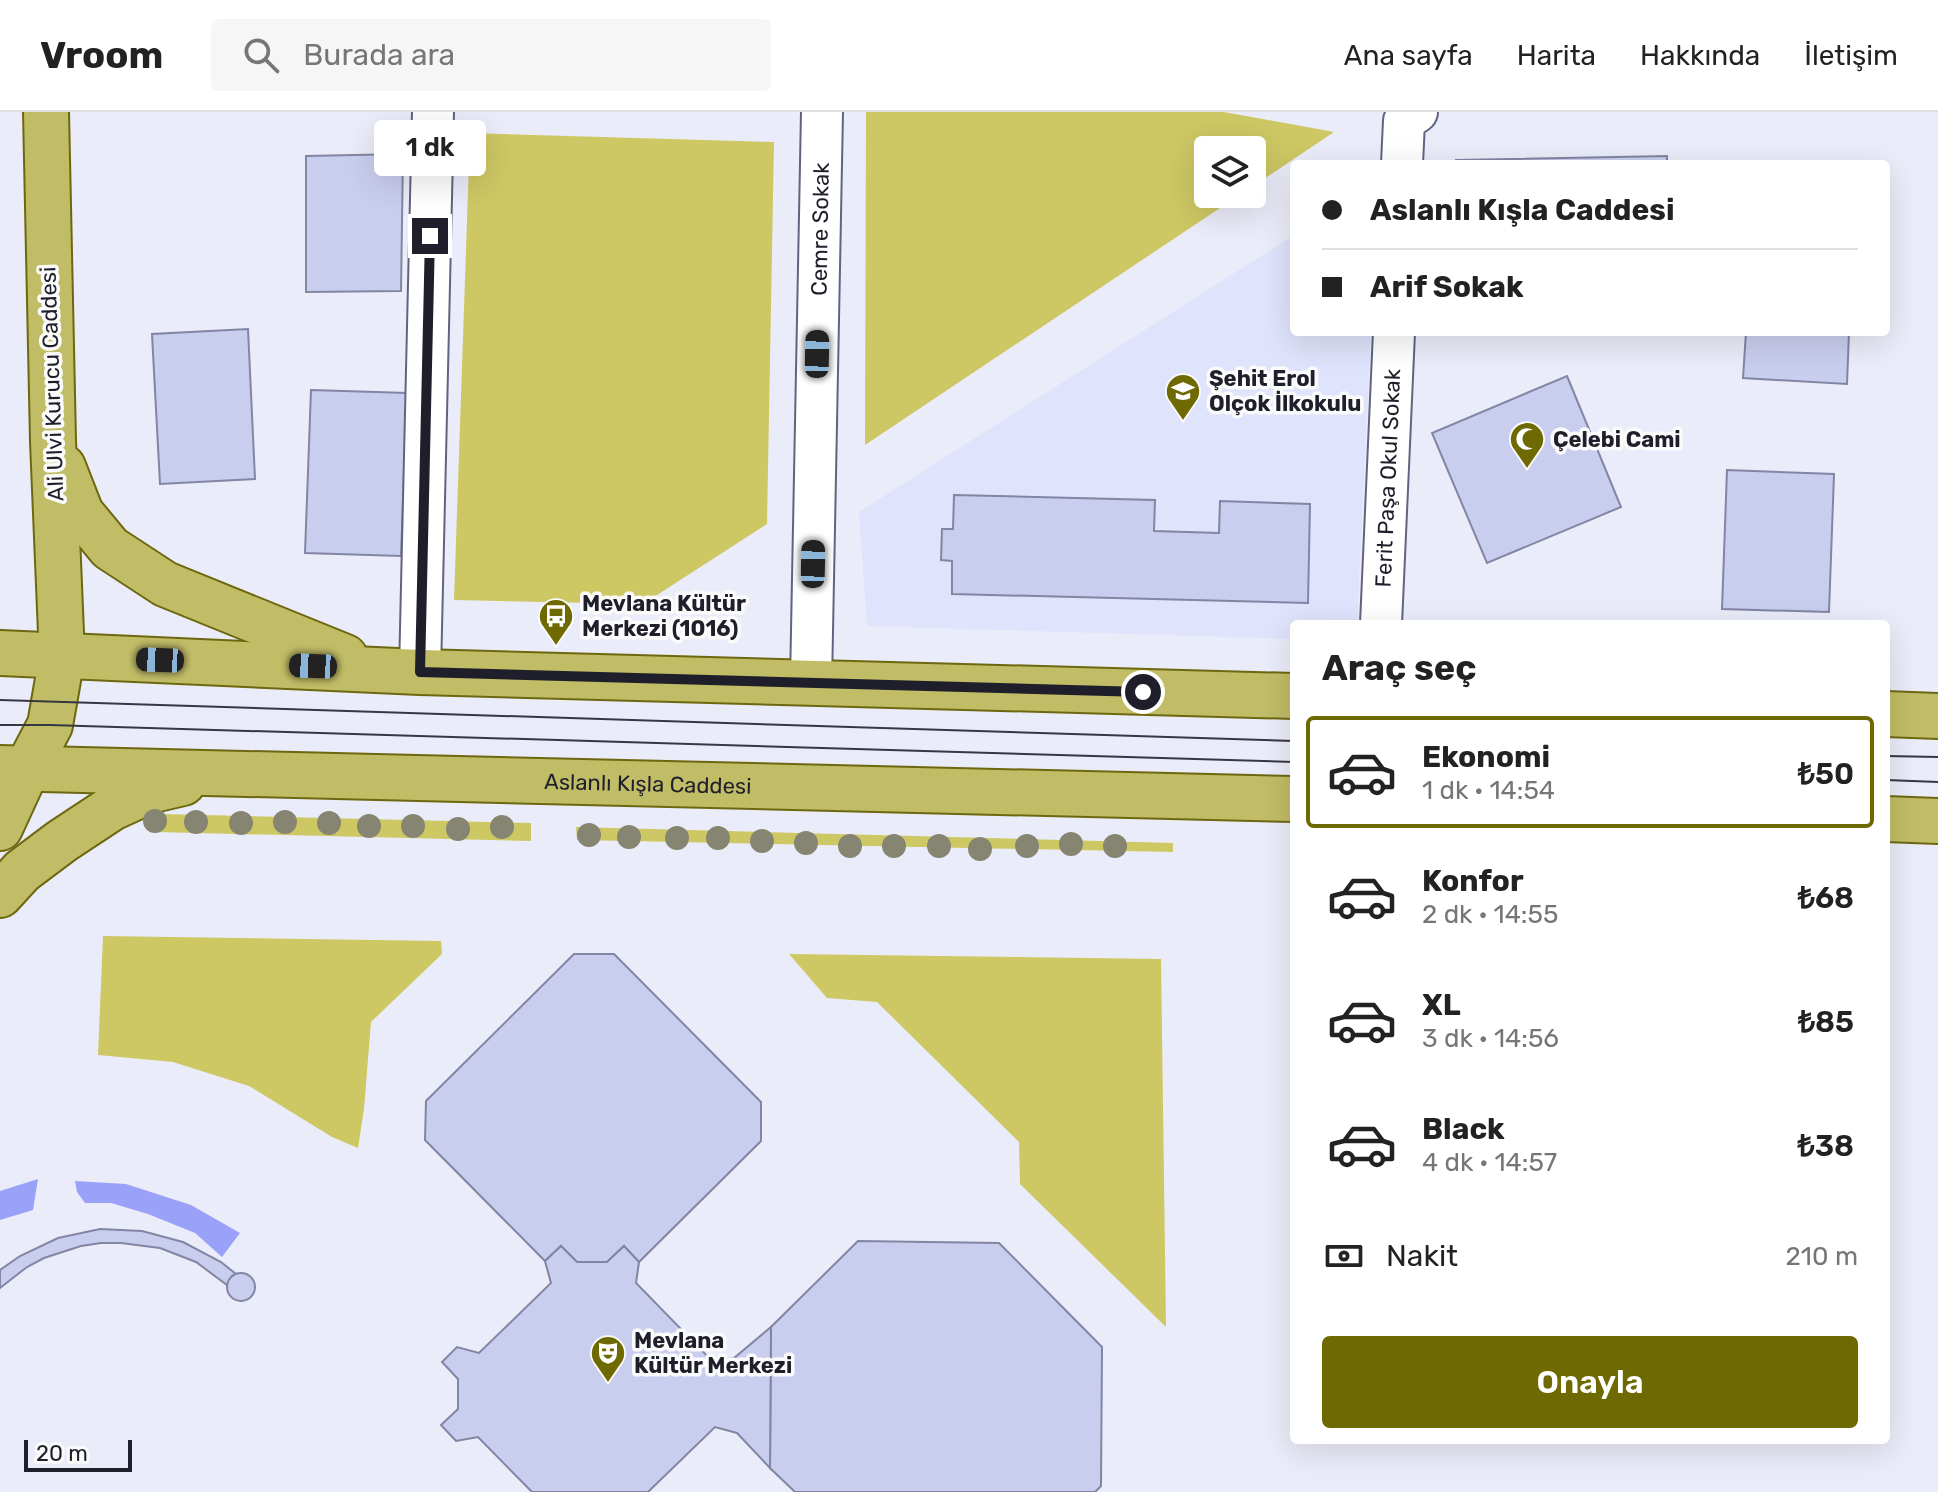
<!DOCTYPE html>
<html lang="tr">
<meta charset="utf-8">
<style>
body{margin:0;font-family:Rubik,sans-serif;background:#f6f6f6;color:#222;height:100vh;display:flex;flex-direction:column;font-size:30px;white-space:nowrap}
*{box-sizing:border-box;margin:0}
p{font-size:26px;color:#767676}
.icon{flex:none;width:44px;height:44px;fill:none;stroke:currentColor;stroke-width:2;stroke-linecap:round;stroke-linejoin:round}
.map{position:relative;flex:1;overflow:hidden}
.side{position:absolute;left:1290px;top:508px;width:600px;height:824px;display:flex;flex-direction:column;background:#fff;border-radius:8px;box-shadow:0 8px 32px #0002}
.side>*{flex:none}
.guide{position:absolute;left:1290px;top:48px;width:600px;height:176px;border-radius:8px;box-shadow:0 8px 32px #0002;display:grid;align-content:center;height:176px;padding:0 32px;background:#fff}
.tools{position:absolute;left:1194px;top:24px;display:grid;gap:16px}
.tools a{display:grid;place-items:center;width:72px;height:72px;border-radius:8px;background:#fff;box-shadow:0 8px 32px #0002;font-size:40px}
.scale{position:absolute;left:24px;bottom:20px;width:108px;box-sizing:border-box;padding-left:8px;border:4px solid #1e1f2a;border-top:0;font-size:22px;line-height:28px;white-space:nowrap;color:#1e1f2a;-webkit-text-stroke:6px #fbfbfb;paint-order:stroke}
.end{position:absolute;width:36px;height:36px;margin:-18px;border:10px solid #1e1f2a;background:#fff;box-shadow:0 0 0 4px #fff}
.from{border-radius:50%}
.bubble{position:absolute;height:56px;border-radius:8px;background:#fff;box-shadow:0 8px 32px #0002;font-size:26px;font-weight:600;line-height:56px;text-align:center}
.car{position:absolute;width:24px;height:48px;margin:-24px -12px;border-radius:10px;box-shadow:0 0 6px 2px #0007;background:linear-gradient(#222 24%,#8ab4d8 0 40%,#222 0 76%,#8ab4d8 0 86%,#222 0)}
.guide b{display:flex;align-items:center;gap:28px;height:76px;font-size:30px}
.guide b+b{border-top:2px solid #e0e0e0}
.guide i{width:20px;height:20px;background:#222}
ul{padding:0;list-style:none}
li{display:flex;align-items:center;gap:24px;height:112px;margin:0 16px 12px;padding:0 16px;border:4px solid transparent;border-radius:8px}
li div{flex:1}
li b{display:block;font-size:30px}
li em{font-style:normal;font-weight:600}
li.on{border-color:#6f6901}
li>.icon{width:72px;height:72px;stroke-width:1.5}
h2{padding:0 32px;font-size:36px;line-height:96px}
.pay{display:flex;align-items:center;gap:20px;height:88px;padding:0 32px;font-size:30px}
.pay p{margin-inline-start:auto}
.cta{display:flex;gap:16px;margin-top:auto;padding:16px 32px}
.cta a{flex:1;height:92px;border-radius:8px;background:#6f6901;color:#fff;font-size:32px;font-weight:600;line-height:92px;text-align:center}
header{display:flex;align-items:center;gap:48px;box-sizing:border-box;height:112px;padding:0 40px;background:#fff;border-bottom:2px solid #e0e0e0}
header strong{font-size:38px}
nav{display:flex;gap:44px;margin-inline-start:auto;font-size:28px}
.search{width:560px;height:72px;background:#f6f6f6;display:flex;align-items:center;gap:20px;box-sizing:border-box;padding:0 28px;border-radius:8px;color:#767676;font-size:30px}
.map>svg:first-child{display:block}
</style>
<header>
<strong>Vroom</strong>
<div class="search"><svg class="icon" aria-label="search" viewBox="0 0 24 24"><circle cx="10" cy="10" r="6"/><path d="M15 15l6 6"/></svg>Burada ara</div>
<nav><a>Ana sayfa</a><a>Harita</a><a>Hakkında</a><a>İletişim</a></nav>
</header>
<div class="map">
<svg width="1938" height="1380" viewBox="0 0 1938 1380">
<rect width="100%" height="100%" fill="#ebecf9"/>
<path fill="#dfe3fb" d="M1294 123V220H1371L1357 512H1294V527L867 514 859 400Z"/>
<g fill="#cdc764">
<path d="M866 0H1224L1334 20 1252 75V38H1208V82H1241L865 333Z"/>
<path d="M470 21 774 30 767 412 643 492 454 488Z"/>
<path d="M161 702 531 711V729L155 720Z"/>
<path d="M576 715 1173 731V740L577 728Z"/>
<path d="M103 824 441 829 442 842 371 910 364 997 358 1036 332 1025 249 974 173 950 98 943Z"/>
<path d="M789 842 1161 847 1166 1215 1020 1072 1019 1030 877 890 827 886Z"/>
</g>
<g fill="#9aa1f8">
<path d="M38 1067 33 1098 0 1108V1079Z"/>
<path d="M75 1069 126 1072 191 1093 240 1121 222 1145 195 1121 148 1102 111 1091H85L77 1080Z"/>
</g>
<g fill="#caceee" stroke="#8285a3" stroke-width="2">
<path d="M403 42 401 179 306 180V44Z"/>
<path d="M1667 44V52H1456V48Z"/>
<path d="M248 217 255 367 160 372 152 222Z"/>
<path d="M1746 220H1849L1847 272 1743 266Z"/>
<path d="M1567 264 1621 395 1487 451 1432 321Z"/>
<path d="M311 278 407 281 401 444 305 441Z"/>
<path d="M1727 358 1834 362 1829 500 1722 497Z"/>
<path d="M954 383 1155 388 1154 419 1219 421 1220 389 1310 392 1308 491 952 482V449L941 448 942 417H953Z"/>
<path d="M574 842H614L761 990V1029L639 1150 624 1134 607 1150H577L561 1134 545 1149 425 1028 426 989Z"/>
<path d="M100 1117 142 1119 183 1130 221 1150 236 1162 232 1164 227 1173 196 1150 160 1136 121 1131H101L81 1134 44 1146 27 1155 0 1176V1158L20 1144 58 1126Z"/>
<path d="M858 1129 999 1131 1102 1235 1101 1374 1095 1380H795L770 1356 771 1215Z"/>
<path d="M561 1134 577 1150H607L624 1134 639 1150 636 1171 713 1250 734 1246 771 1215 770 1356 737 1321 715 1315 648 1380H532L478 1325 456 1329 441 1313 458 1297V1267L442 1250 457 1235 479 1241 551 1171 545 1149Z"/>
<circle cx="241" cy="1175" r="14"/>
</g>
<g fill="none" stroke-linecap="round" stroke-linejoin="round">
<g stroke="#616480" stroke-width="44">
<g id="minor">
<path d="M1402 52 1404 9 1417 0"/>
<path id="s1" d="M1381 512 1394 220"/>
<path d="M420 560 433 0"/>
<path id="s2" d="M811 571 822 0"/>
</g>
</g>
<g stroke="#6d680f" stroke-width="48">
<g id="major">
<path d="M63 355 81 401 110 436 165 472 345 545"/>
<path d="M0 541 420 560 1294 584"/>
<path d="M1886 602 1938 604"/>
<path id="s3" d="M0 656 1294 687"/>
<path d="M1886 707 1938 709"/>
<path d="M0 716 28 655 50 613 62 545 53 329 46 0"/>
<path d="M0 783 22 759 62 729 112 696 149 679 183 671"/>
</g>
</g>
<use href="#minor" stroke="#fff" stroke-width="40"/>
<use href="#major" stroke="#c1bc66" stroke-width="44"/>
<g stroke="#363742" stroke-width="2">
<path d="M0 588 1294 629"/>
<path d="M0 613H50L1294 650"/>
<path d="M1886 644 1938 645"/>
<path d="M1886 668 1938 670"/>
</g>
</g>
<g fill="#868571">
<circle cx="155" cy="709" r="12"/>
<circle cx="196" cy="710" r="12"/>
<circle cx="285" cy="710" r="12"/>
<circle cx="241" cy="711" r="12"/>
<circle cx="329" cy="711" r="12"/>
<circle cx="369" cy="714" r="12"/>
<circle cx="413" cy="714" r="12"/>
<circle cx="502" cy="715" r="12"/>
<circle cx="458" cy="717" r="12"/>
<circle cx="589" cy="723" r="12"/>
<circle cx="629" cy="725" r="12"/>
<circle cx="677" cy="726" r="12"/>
<circle cx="718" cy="726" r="12"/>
<circle cx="762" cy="729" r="12"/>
<circle cx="806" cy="731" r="12"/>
<circle cx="1071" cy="732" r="12"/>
<circle cx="850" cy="734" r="12"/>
<circle cx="894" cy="734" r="12"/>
<circle cx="939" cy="734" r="12"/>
<circle cx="1027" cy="734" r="12"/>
<circle cx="1115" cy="734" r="12"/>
<circle cx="980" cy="737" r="12"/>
</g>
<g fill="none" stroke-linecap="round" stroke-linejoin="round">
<path stroke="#1e1f2a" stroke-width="10" d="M430 124 420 560 1143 580"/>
</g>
<defs>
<g id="school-pin" transform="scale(1.8)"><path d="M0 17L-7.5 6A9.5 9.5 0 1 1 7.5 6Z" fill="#6f6901" stroke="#fbfbfb"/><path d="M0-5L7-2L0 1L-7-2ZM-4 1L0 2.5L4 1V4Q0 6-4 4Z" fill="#fff"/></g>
<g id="mosque-pin" transform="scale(1.8)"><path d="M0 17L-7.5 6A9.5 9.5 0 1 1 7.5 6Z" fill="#6f6901" stroke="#fbfbfb"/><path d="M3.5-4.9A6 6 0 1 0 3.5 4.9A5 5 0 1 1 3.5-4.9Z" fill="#fff"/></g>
<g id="bus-pin" transform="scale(1.8)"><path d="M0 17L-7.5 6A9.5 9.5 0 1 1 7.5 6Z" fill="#6f6901" stroke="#fbfbfb"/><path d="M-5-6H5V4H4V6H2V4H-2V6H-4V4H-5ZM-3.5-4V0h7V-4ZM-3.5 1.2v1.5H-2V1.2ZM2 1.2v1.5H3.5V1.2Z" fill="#fff"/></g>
<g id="theatre-pin" transform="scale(1.8)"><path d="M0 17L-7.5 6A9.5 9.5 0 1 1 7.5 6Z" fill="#6f6901" stroke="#fbfbfb"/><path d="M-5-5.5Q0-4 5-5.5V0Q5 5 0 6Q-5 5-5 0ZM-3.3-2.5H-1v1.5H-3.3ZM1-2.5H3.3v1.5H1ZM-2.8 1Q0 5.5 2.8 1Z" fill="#fff"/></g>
</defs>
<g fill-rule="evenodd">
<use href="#school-pin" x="1183" y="279"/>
<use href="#mosque-pin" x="1527" y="327"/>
<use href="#bus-pin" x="556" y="504"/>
<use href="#theatre-pin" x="608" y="1241"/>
</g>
<g text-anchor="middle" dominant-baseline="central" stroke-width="7" stroke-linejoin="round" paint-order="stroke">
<g font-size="22" fill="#1e1f2a" stroke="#fbfbfb">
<text stroke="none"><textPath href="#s2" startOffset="454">Cemre Sokak</textPath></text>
<text transform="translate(52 272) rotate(-92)">Ali Ulvi Kurucu Caddesi</text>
<text stroke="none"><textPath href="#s1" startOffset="146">Ferit Paşa Okul Sokak</textPath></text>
<text stroke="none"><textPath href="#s3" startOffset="648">Aslanlı Kışla Caddesi</textPath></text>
</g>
<g font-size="22" font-weight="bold" fill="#1e1f2a" stroke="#fbfbfb" text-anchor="start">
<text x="1209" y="266">Şehit Erol<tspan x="1209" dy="25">Olçok İlkokulu</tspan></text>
<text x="1553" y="327">Çelebi Cami</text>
<text x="582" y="491">Mevlana Kültür<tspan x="582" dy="25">Merkezi (1016)</tspan></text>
<text x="634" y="1228">Mevlana<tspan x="634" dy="25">Kültür Merkezi</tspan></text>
</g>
</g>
</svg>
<div class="tools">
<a><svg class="icon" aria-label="layers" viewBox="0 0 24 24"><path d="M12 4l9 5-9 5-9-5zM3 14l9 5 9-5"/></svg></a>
</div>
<div class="scale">20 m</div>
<i class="end from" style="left:1143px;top:580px"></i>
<i class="end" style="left:430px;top:124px"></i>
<div class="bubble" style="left:374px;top:8px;width:112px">1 dk</div>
<i class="car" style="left:817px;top:242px;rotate:1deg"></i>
<i class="car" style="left:813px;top:452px;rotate:1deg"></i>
<i class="car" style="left:160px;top:548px;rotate:272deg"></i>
<i class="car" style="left:313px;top:554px;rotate:272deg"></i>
<div class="guide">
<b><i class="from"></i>Aslanlı Kışla Caddesi</b>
<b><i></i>Arif Sokak</b>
</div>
<section class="side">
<h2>Araç seç</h2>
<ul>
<li class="on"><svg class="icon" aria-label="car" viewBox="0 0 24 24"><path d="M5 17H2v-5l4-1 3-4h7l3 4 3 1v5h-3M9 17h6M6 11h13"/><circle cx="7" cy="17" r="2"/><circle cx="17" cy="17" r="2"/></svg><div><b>Ekonomi</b><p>1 dk · 14:54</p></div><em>₺50</em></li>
<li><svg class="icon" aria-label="car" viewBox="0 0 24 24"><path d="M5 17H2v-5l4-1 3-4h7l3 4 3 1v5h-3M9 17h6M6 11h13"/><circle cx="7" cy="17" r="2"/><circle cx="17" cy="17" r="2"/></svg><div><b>Konfor</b><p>2 dk · 14:55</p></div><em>₺68</em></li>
<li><svg class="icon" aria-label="car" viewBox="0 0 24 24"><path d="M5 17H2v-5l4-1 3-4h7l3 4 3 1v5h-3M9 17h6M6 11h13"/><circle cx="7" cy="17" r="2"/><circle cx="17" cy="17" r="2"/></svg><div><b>XL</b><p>3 dk · 14:56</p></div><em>₺85</em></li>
<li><svg class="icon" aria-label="car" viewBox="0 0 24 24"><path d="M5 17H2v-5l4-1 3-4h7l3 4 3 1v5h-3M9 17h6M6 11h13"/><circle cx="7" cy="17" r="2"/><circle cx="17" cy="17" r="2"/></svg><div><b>Black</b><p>4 dk · 14:57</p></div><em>₺38</em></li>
</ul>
<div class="pay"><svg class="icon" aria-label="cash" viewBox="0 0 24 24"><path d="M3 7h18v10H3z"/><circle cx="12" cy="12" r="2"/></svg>Nakit<p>210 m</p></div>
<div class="cta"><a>Onayla</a></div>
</section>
</div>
